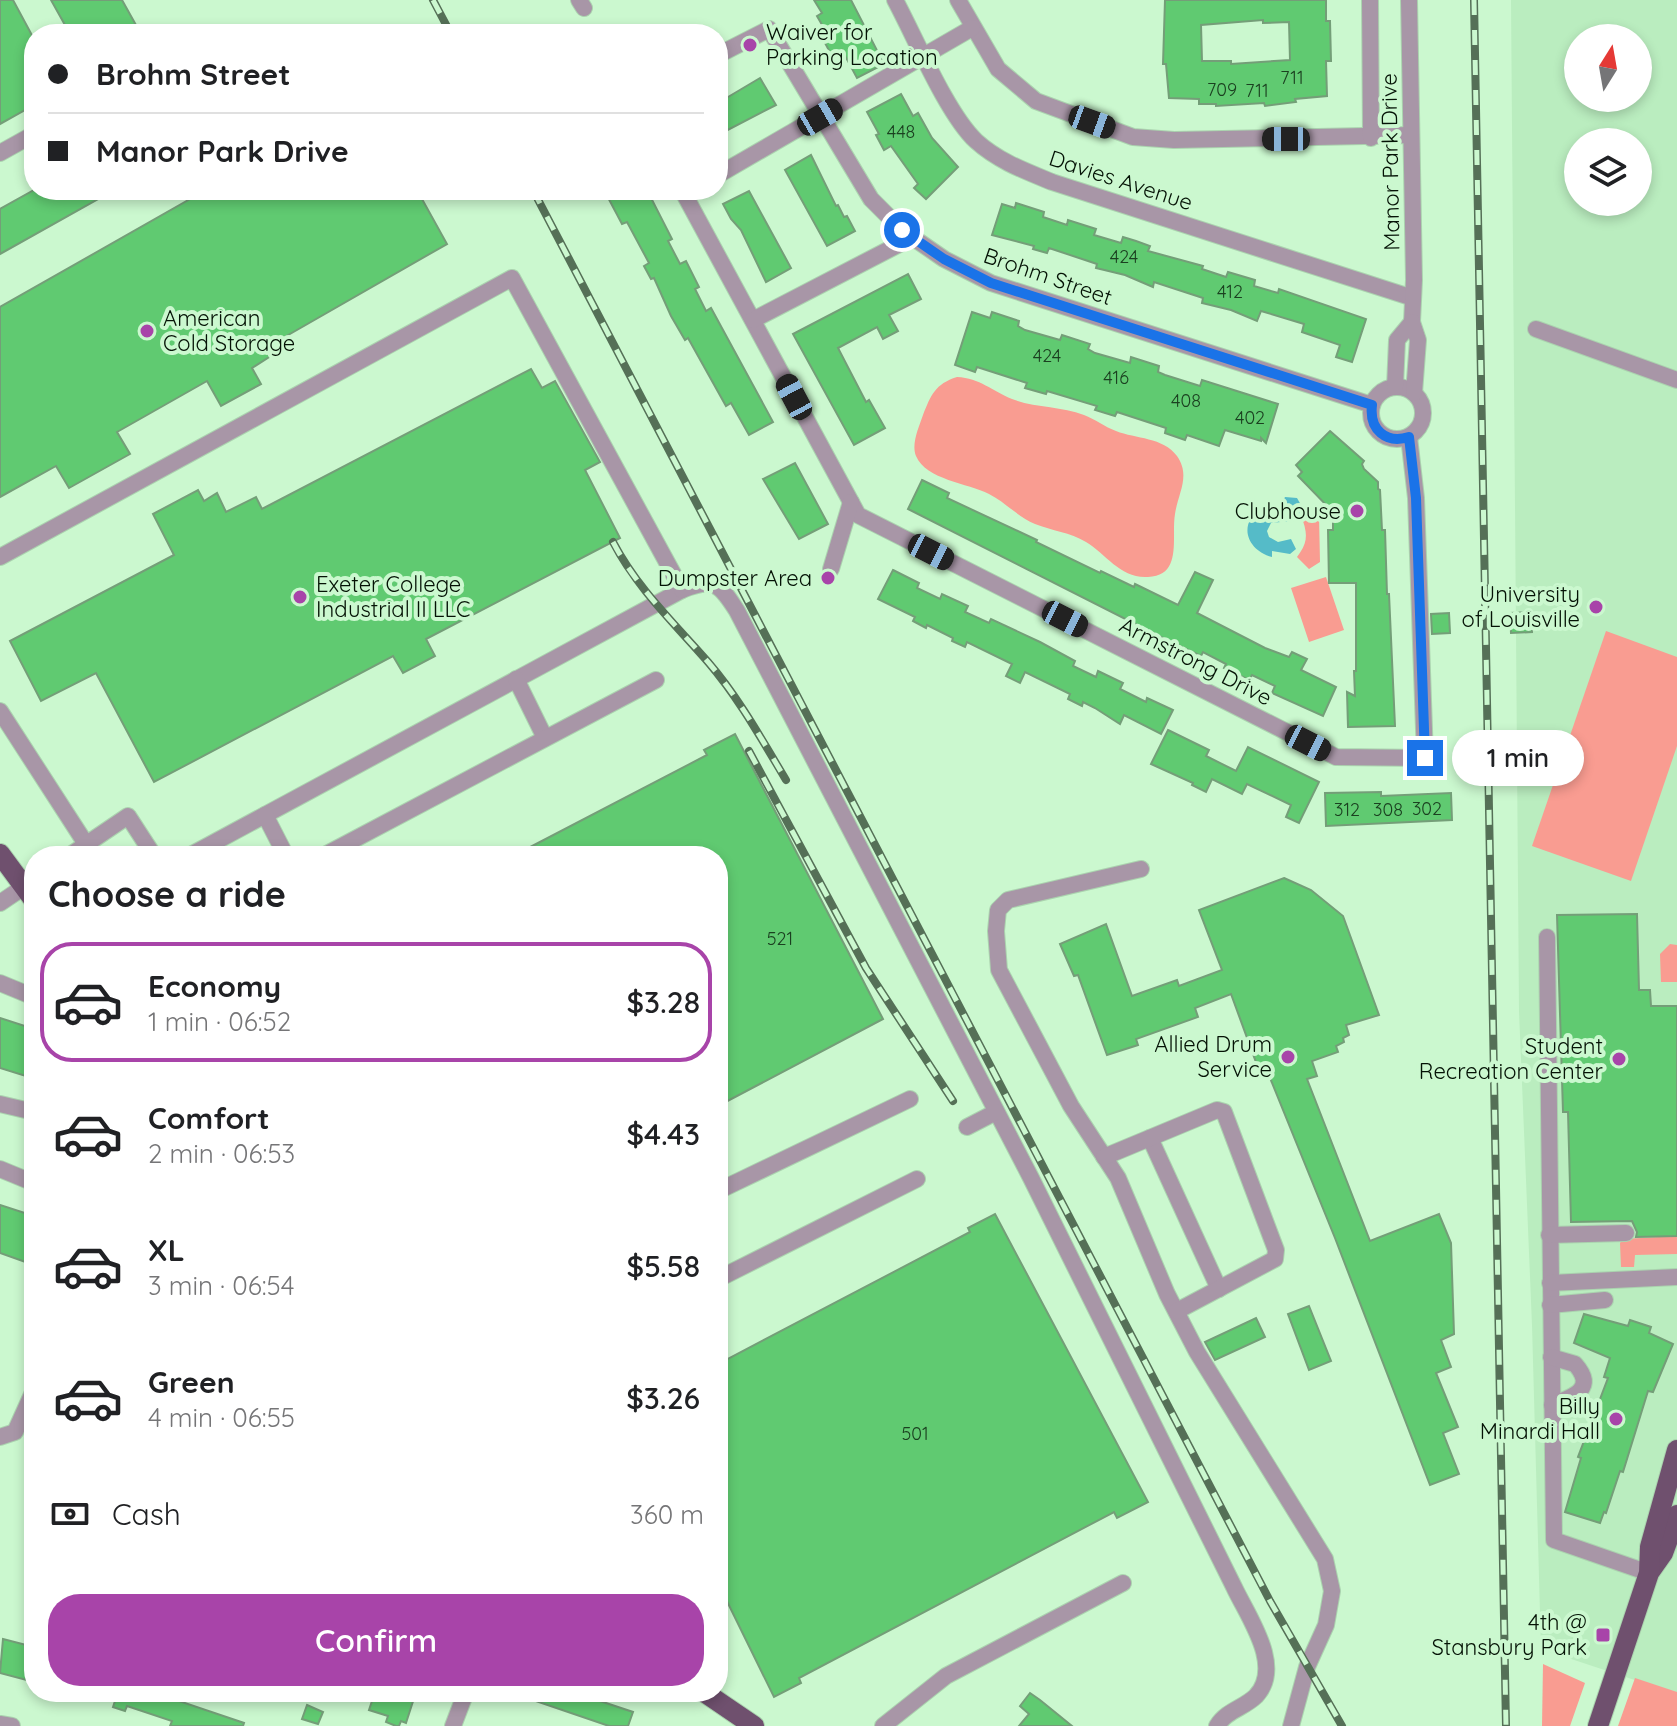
<!DOCTYPE html>
<meta charset="utf-8">
<style>
body{margin:0;font-family:Quicksand,sans-serif;background:#f2f2f2;color:#202124;height:100vh;display:flex;flex-direction:column;font-size:30px;white-space:nowrap}
*{box-sizing:border-box;margin:0}
p{font-size:26px;color:#757577}
.icon{flex:none;width:44px;height:44px;fill:none;stroke:currentColor;stroke-width:2;stroke-linecap:round;stroke-linejoin:round}
.map{position:relative;flex:1;overflow:hidden}
.side{position:absolute;left:24px;top:846px;width:704px;height:856px;display:flex;flex-direction:column;background:#fff;border-radius:32px;box-shadow:0 4px 12px #0003}
.side>*{flex:none}
.top-card{position:absolute;left:24px;top:24px;width:704px;height:176px;border-radius:32px;box-shadow:0 4px 12px #0003;display:grid;align-content:center;height:176px;padding:0 24px;background:#fff}
.needle{width:52px;rotate:11deg}
.controls{position:absolute;left:1564px;top:24px;display:grid;gap:16px}
.controls a{display:grid;place-items:center;width:88px;height:88px;border-radius:50%;background:#fff;box-shadow:0 4px 12px #0003;font-size:40px}
.end{position:absolute;width:36px;height:36px;margin:-18px;border:10px solid #1a73e8;background:#fff;box-shadow:0 0 0 4px #fff}
.from{border-radius:50%}
.bubble{position:absolute;height:56px;border-radius:28px;background:#fff;box-shadow:0 4px 12px #0003;font-size:26px;font-weight:600;line-height:56px;text-align:center}
.car{position:absolute;width:24px;height:48px;margin:-24px -12px;border-radius:10px;box-shadow:0 0 6px 2px #0007;background:linear-gradient(#222 24%,#8ab4d8 0 40%,#222 0 76%,#8ab4d8 0 86%,#222 0)}
.top-card b{display:flex;align-items:center;gap:28px;height:76px;font-size:30px}
.top-card b+b{border-top:2px solid #e0e0e0}
.top-card i{width:20px;height:20px;background:#202124}
ul{padding:0;list-style:none}
li{display:flex;align-items:center;gap:24px;height:120px;margin:0 16px 12px;padding:0 8px;border:4px solid transparent;border-radius:32px}
li div{flex:1}
li b{display:block;font-size:30px}
li em{font-style:normal;font-weight:600}
li.current{border-color:#a844a9}
li>.icon{width:72px;height:72px;stroke-width:1.5}
h2{padding:0 24px;font-size:36px;line-height:96px}
.pay{display:flex;align-items:center;gap:20px;height:88px;padding:0 24px;font-size:30px}
.pay p{margin-inline-start:auto}
.cta{display:flex;gap:16px;margin-top:auto;padding:16px 24px}
.cta a{flex:1;height:92px;border-radius:32px;background:#a844a9;color:#fff;font-size:32px;font-weight:600;line-height:92px;text-align:center}
.map>svg:first-child{display:block}
</style>
<div class="map">
<svg width="1677" height="1726" viewBox="0 0 1677 1726">
<rect width="100%" height="100%" fill="#cbf8cf"/>
<path fill="#baedbf" fill-rule="evenodd" d="M1511 0H1677V1694L1541 1649 1532 1325 1519 1011ZM1578 38H1638V98H1578ZM1578 142H1638V202H1578Z"/>
<g fill="#f99c91">
<path d="M957 377C980 378 992 391 1012 399 1035 408 1061 406 1084 415 1095 419 1105 427 1116 431 1136 439 1163 437 1177 456 1191 476 1178 493 1175 514 1171 537 1183 576 1148 577 1121 579 1106 554 1086 542 1070 532 1052 531 1035 524 1018 517 1005 502 989 494 968 483 926 480 916 456 911 444 919 427 923 415 931 395 935 384 957 377Z"/>
<path d="M1319 516 1320 562 1309 569 1297 557C1307 544 1308 536 1303 521Z"/>
<path d="M1326 577 1344 630 1309 642 1291 588Z"/>
<path d="M1606 631 1677 657V746L1631 881 1532 846Z"/>
<path d="M1670 944 1677 945V982H1661L1660 954Z"/>
<path d="M1677 1236V1254L1635 1255 1634 1267H1621L1620 1243 1623 1239Z"/>
<path d="M1543 1664 1585 1683 1570 1726H1542Z"/>
<path d="M1635 1678 1677 1692V1726H1618Z"/>
</g>
<path fill="#55bbc8" d="M1285 497 1297 498 1305 512 1300 513 1290 521 1271 523 1267 531 1269 537 1278 542 1291 539 1296 549 1290 554 1272 551V557C1246 550 1237 522 1263 508L1267 514 1277 512Z"/>
<g fill="#60ca71" stroke="#749e78" stroke-width="2" fill-rule="evenodd">
<path d="M0 0H13L34 39V105L0 124Z"/>
<path d="M51 0H122L141 34H70Z"/>
<path d="M814 0H851L884 64 857 78 842 50 832 56 824 41 829 37 817 16 822 13Z"/>
<path d="M1165 0H1326V21H1330L1331 61H1326L1327 96 1295 99 1296 102 1265 106 1264 103 1216 106V104H1199V99L1169 98 1166 64H1163ZM1263 20V23L1289 22 1290 60 1231 64V61H1202L1201 25Z"/>
<path d="M760 78 776 105 718 135V103Z"/>
<path d="M901 94 913 116 918 113 932 138 958 167 926 199 914 188 918 184 891 146 884 150 876 135 879 134 867 112Z"/>
<path d="M811 155 836 206 838 205 844 217 847 216 855 231 827 246 785 170Z"/>
<path d="M34 190H93L98 199 0 254V209Z"/>
<path d="M206 190H417L447 244 269 346 274 354 252 368 261 384 221 406 207 381 117 432 130 454 69 488 56 466 0 497V307Z"/>
<path d="M604 190H647L672 239 668 241 680 264 686 261 699 287 695 289 706 311 711 308 773 422 749 435 731 403 726 406 688 338 685 340 671 316 654 278 651 279 644 266 649 263 627 222 622 224Z"/>
<path d="M749 191 791 268 766 282 741 230 731 219 723 204Z"/>
<path d="M1016 203 1044 212 1043 217 1067 225 1068 220 1096 229 1094 235 1121 243 1123 237 1136 241 1150 246 1148 251 1203 266 1202 269 1226 277 1228 272 1255 280 1254 286 1278 293 1279 289 1366 319 1352 362 1336 357 1340 345 1302 332 1304 324 1261 311 1257 321 1231 310 1202 303 1203 298 1154 282 1153 287 1125 275 1096 268 1097 264 1049 248 1047 253 1033 249 1034 246 992 235 1002 204 1015 208Z"/>
<path d="M908 274 921 299 889 315 898 331 883 339 877 327 838 348 866 402 869 400 885 428 854 445 793 334Z"/>
<path d="M972 312 990 318 992 312 1019 321 1018 326 1025 330 1060 340 1062 335 1090 344 1088 349 1095 353 1130 363 1131 357 1159 366 1158 372 1165 375 1200 386 1202 380 1278 404 1266 443 1261 438V441L1225 430 1219 446 1187 435 1185 440 1165 433 1166 428 1117 412 1115 416 1095 410 1097 406 1047 391 1046 394 1025 388 1027 383 977 367 975 372 955 365Z"/>
<path d="M531 369 542 388 555 381 600 462 585 470 620 538 426 639 435 656 403 673 393 656 154 782 96 673 41 701 10 641 174 555 153 514 198 490 204 501 217 493 226 512 256 497 262 509Z"/>
<path d="M1330 431 1364 461 1362 464 1364 469 1378 482V489L1380 490 1382 530H1385L1387 594H1389L1395 726 1348 727 1347 692 1355 696 1354 671H1356V583H1329L1328 530H1333V512L1298 476 1302 472 1296 465Z"/>
<path d="M795 463 828 524 799 539 763 479Z"/>
<path d="M922 480 949 493 947 498 1037 540 1036 542 1100 573 1101 571 1134 587 1135 584 1178 605 1195 572 1213 580 1197 613 1265 648 1289 657 1292 652 1307 659 1301 670 1336 687 1323 716 1272 693 1275 686 1252 675 1249 680 1224 668 1226 664 1203 652 1201 656 1163 638 908 509Z"/>
<path d="M893 570 919 583 917 588 940 599 942 594 968 606 965 612 989 623 991 619 1040 642 1075 661 1073 666 1096 677 1098 671 1123 683 1120 689 1146 702 1147 698 1173 710 1161 734 1124 715 1120 724 1095 708 1083 702 1082 706 1068 699 1070 694 1025 672 1020 683 1006 676 1012 664 967 642 965 647 952 641 953 638 927 625 926 628 913 621 915 617 878 599Z"/>
<path d="M1531 612 1532 632 1511 633 1510 613Z"/>
<path d="M1449 613 1450 633 1432 634 1431 614Z"/>
<path d="M1168 730 1209 750 1206 756 1236 771 1248 747 1319 782 1299 823 1286 817 1291 805 1247 784 1242 794 1212 779 1206 792 1192 785 1193 783 1151 764Z"/>
<path d="M735 734 883 1019 718 1106V856H513L707 755 704 750Z"/>
<path d="M1381 792V796L1451 793 1452 820 1326 826 1325 793Z"/>
<path d="M1284 878 1311 890 1343 916 1379 1015 1346 1025 1349 1035 1343 1038 1344 1042 1336 1046 1338 1052 1312 1061 1317 1076 1307 1079 1370 1241 1439 1214 1451 1243 1454 1334 1441 1340 1451 1367 1436 1373 1458 1427 1443 1433 1459 1474 1430 1485 1335 1238 1264 1063 1257 1065 1231 994 1195 1008 1198 1017 1136 1039 1138 1045 1107 1055 1078 975 1074 976 1060 944 1106 924 1132 996 1177 980 1179 986 1222 970 1199 910Z"/>
<path d="M1637 914 1639 990H1650L1651 1006H1677V1236L1636 1237 1637 1232 1632 1221 1571 1222 1568 1112H1563L1557 915Z"/>
<path d="M0 1018 34 1029V1073L30 1072 29 1077 0 1068Z"/>
<path d="M0 1205 34 1216V1265L0 1253Z"/>
<path d="M995 1214 1148 1502 1117 1518 1114 1512 799 1678 801 1683 774 1697 718 1583V1364L970 1232 968 1228Z"/>
<path d="M1309 1306 1331 1361 1309 1370 1288 1314Z"/>
<path d="M1584 1314 1628 1326 1630 1320 1651 1327 1649 1333 1673 1344 1653 1392 1648 1391 1623 1472 1620 1471 1606 1513 1604 1512 1600 1523 1565 1512 1581 1458 1578 1457 1608 1378 1604 1377 1610 1358 1574 1343Z"/>
<path d="M1256 1318 1265 1337 1215 1360 1205 1342Z"/>
<path d="M3 1639 34 1647V1682L0 1673Z"/>
<path d="M118 1692H169L167 1697 244 1723 243 1726H170L172 1721 127 1706 125 1711 113 1707Z"/>
<path d="M375 1692H416L406 1723 401 1721 399 1726H396L386 1722 388 1716 369 1710Z"/>
<path d="M516 1692H573L633 1712 628 1726H609L515 1694Z"/>
<path d="M1030 1693 1040 1700 1072 1726H1019L1029 1714 1020 1706Z"/>
<path d="M307 1705 323 1712 318 1724 302 1719Z"/>
</g>
<g fill="none" stroke-linecap="round" stroke-linejoin="round">
<g stroke="#abd3af" stroke-width="18">
<g id="minor">
<path d="M579 0 584 8"/>
<path d="M895 0C915 37 947 114 976 141 998 161 1025 171 1052 182L1413 298"/>
<path d="M958 0 998 69 1036 101 1133 137 1174 140 1411 135"/>
<path d="M1370 0 1371 138"/>
<path d="M1409 0 1414 280 1412 322"/>
<path d="M718 55 769 29 871 199 902 230 944 259 991 283 1372 405"/>
<path d="M0 153 34 134"/>
<path d="M718 175 972 28"/>
<path d="M682 190 858 515 1336 757 1425 758 1416 498 1409 437"/>
<path d="M753 320 913 237"/>
<path d="M1536 329 1677 380"/>
<circle cx="1397" cy="413" r="26"/>
<path d="M1395 387 1397 340 1412 322 1418 340 1414 393"/>
<path d="M0 557 512 278 682 590 189 856"/>
<path d="M831 569 851 502"/>
<path d="M682 590C714 577 720 584 737 611L1031 1178 1234 1587C1248 1617 1284 1666 1256 1696 1244 1708 1227 1710 1217 1726"/>
<path d="M516 679 545 738"/>
<path d="M0 711 86 844"/>
<path d="M265 815 286 856"/>
<path d="M69 856 128 816 154 856"/>
<path d="M323 856 656 680"/>
<path d="M1141 869 1008 900 998 910 996 931 999 970 1071 1106 1118 1178 1167 1294 1197 1352 1325 1559 1332 1591 1326 1625 1307 1667 1291 1726"/>
<path d="M0 903 34 880"/>
<path d="M1547 937 1554 1540 1649 1573"/>
<path d="M0 983 34 997"/>
<path d="M0 1104 34 1112"/>
<path d="M967 1127 996 1112"/>
<path d="M1150 1138 1219 1289"/>
<path d="M1104 1157 1217 1110 1224 1112 1276 1250 1275 1259 1177 1311"/>
<path d="M0 1169 34 1183"/>
<path d="M718 1191 910 1099"/>
<path d="M1549 1235 1626 1233"/>
<path d="M718 1279 917 1179"/>
<path d="M1550 1283 1677 1277"/>
<path d="M1550 1305 1605 1300"/>
<path d="M1551 1357 1575 1364C1597 1389 1573 1397 1552 1405"/>
<path d="M0 1437 15 1432 34 1390"/>
<path d="M0 1724 12 1726"/>
<path d="M453 1726 466 1692"/>
<path d="M883 1726 946 1676 1123 1583"/>
</g>
</g>
<g stroke="#abd3af" stroke-width="22">
<g id="major">
<path d="M0 854 34 900"/>
<path d="M1651 1570 1663 1553 1677 1515"/>
<path d="M704 1692 754 1726"/>
<path d="M1598 1726 1649 1573 1650 1547 1677 1450"/>
</g>
</g>
<use href="#minor" stroke="#a896a7" stroke-width="16"/>
<use href="#major" stroke="#6f506e" stroke-width="20"/>
<g stroke="#557057" stroke-width="8">
<g id="rail">
<path d="M433 0 451 34"/>
<path d="M1474 0 1506 1726"/>
<path d="M533 190 1270 1601 1342 1726"/>
<path d="M613 542C637 588 674 623 708 662 739 698 762 740 786 780"/>
<path d="M749 751 866 968 953 1101"/>
</g>
</g>
<use href="#rail" stroke="#cbf8cf" stroke-width="5" stroke-dasharray="15" stroke-linecap="butt"/>
</g>
<g fill="none" stroke-linecap="round" stroke-linejoin="round">
<path stroke="#1a73e8" stroke-width="10" d="M902 230 944 259 991 283 1372 405C1369 430 1386 444 1409 437L1416 498 1425 758"/>
</g>
<g fill="#a844a9" stroke="#cbf8cf" stroke-width="3">
<circle cx="750" cy="45" r="8"/>
<circle cx="147" cy="331" r="8"/>
<circle cx="1357" cy="511" r="8"/>
<circle cx="828" cy="578" r="8"/>
<circle cx="300" cy="597" r="8"/>
<circle cx="1596" cy="607" r="8"/>
<circle cx="1288" cy="1057" r="8"/>
<circle cx="1619" cy="1059" r="8"/>
<circle cx="1616" cy="1419" r="8"/>
<rect x="1595" y="1627" width="16" height="16" rx="4"/>
</g>
<g text-anchor="middle" dominant-baseline="central" stroke-width="8" stroke-linejoin="round" paint-order="stroke">
<g font-size="18" fill="#1b4020">
<text x="1292" y="77">711</text>
<text x="1222" y="89">709</text>
<text x="1257" y="90">711</text>
<text x="901" y="131">448</text>
<text x="1124" y="256">424</text>
<text x="1230" y="291">412</text>
<text x="1047" y="355">424</text>
<text x="1116" y="377">416</text>
<text x="1186" y="400">408</text>
<text x="1250" y="417">402</text>
<text x="1427" y="808">302</text>
<text x="1347" y="809">312</text>
<text x="1388" y="809">308</text>
<text x="780" y="938">521</text>
<text x="915" y="1433">501</text>
</g>
<g font-size="22" fill="#041205" stroke="#cbf8cf" text-anchor="end">
<text x="766" y="32" text-anchor="start">Waiver for<tspan x="766" dy="25">Parking Location</tspan></text>
<text x="163" y="318" text-anchor="start">American<tspan x="163" dy="25">Cold Storage</tspan></text>
<text x="1341" y="511">Clubhouse</text>
<text x="812" y="578">Dumpster Area</text>
<text x="316" y="584" text-anchor="start">Exeter College<tspan x="316" dy="25">Industrial II LLC</tspan></text>
<text x="1580" y="594">University<tspan x="1580" dy="25">of Louisville</tspan></text>
<text x="1272" y="1044">Allied Drum<tspan x="1272" dy="25">Service</tspan></text>
<text x="1603" y="1046">Student<tspan x="1603" dy="25">Recreation Center</tspan></text>
<text x="1600" y="1406">Billy<tspan x="1600" dy="25">Minardi Hall</tspan></text>
<text x="1587" y="1622">4th @<tspan x="1587" dy="25">Stansbury Park</tspan></text>
</g>
<g font-size="22" fill="#041205" stroke="#cbf8cf">
<text transform="translate(1390 162) rotate(-91)">Manor Park Drive</text>
<text transform="translate(1121 180) rotate(18)">Davies Avenue</text>
<text transform="translate(1048 276) rotate(19)">Brohm Street</text>
<text transform="translate(1196 661) rotate(27)">Armstrong Drive</text>
</g>
</g>
</svg>
<div class="controls">
<a><svg class="needle" viewBox="-14 -14 28 28"><path d="M0-13l5 13h-10z" fill="#e53935"/><path d="M0 13l5-13h-10z" fill="#757577"/></svg></a>
<a><svg class="icon" aria-label="layers" viewBox="0 0 24 24"><path d="M12 4l9 5-9 5-9-5zM3 14l9 5 9-5"/></svg></a>
</div>
<i class="end from" style="left:902px;top:230px"></i>
<i class="end" style="left:1425px;top:758px"></i>
<div class="bubble" style="left:1452px;top:730px;width:132px">1 min</div>
<i class="car" style="left:820px;top:117px;rotate:60deg"></i>
<i class="car" style="left:1092px;top:122px;rotate:110deg"></i>
<i class="car" style="left:1286px;top:139px;rotate:270deg"></i>
<i class="car" style="left:794px;top:397px;rotate:332deg"></i>
<i class="car" style="left:931px;top:552px;rotate:117deg"></i>
<i class="car" style="left:1065px;top:619px;rotate:117deg"></i>
<i class="car" style="left:1308px;top:743px;rotate:117deg"></i>
<div class="top-card">
<b><i class="from"></i>Brohm Street</b>
<b><i></i>Manor Park Drive</b>
</div>
<section class="side">
<h2>Choose a ride</h2>
<ul>
<li class="current"><svg class="icon" aria-label="car" viewBox="0 0 24 24"><path d="M5 17H2v-5l4-1 3-4h7l3 4 3 1v5h-3M9 17h6M6 11h13"/><circle cx="7" cy="17" r="2"/><circle cx="17" cy="17" r="2"/></svg><div><b>Economy</b><p>1 min · 06:52</p></div><em>$3.28</em></li>
<li><svg class="icon" aria-label="car" viewBox="0 0 24 24"><path d="M5 17H2v-5l4-1 3-4h7l3 4 3 1v5h-3M9 17h6M6 11h13"/><circle cx="7" cy="17" r="2"/><circle cx="17" cy="17" r="2"/></svg><div><b>Comfort</b><p>2 min · 06:53</p></div><em>$4.43</em></li>
<li><svg class="icon" aria-label="car" viewBox="0 0 24 24"><path d="M5 17H2v-5l4-1 3-4h7l3 4 3 1v5h-3M9 17h6M6 11h13"/><circle cx="7" cy="17" r="2"/><circle cx="17" cy="17" r="2"/></svg><div><b>XL</b><p>3 min · 06:54</p></div><em>$5.58</em></li>
<li><svg class="icon" aria-label="car" viewBox="0 0 24 24"><path d="M5 17H2v-5l4-1 3-4h7l3 4 3 1v5h-3M9 17h6M6 11h13"/><circle cx="7" cy="17" r="2"/><circle cx="17" cy="17" r="2"/></svg><div><b>Green</b><p>4 min · 06:55</p></div><em>$3.26</em></li>
</ul>
<div class="pay"><svg class="icon" aria-label="cash" viewBox="0 0 24 24"><path d="M3 7h18v10H3z"/><circle cx="12" cy="12" r="2"/></svg>Cash<p>360 m</p></div>
<div class="cta"><a>Confirm</a></div>
</section>
</div>
